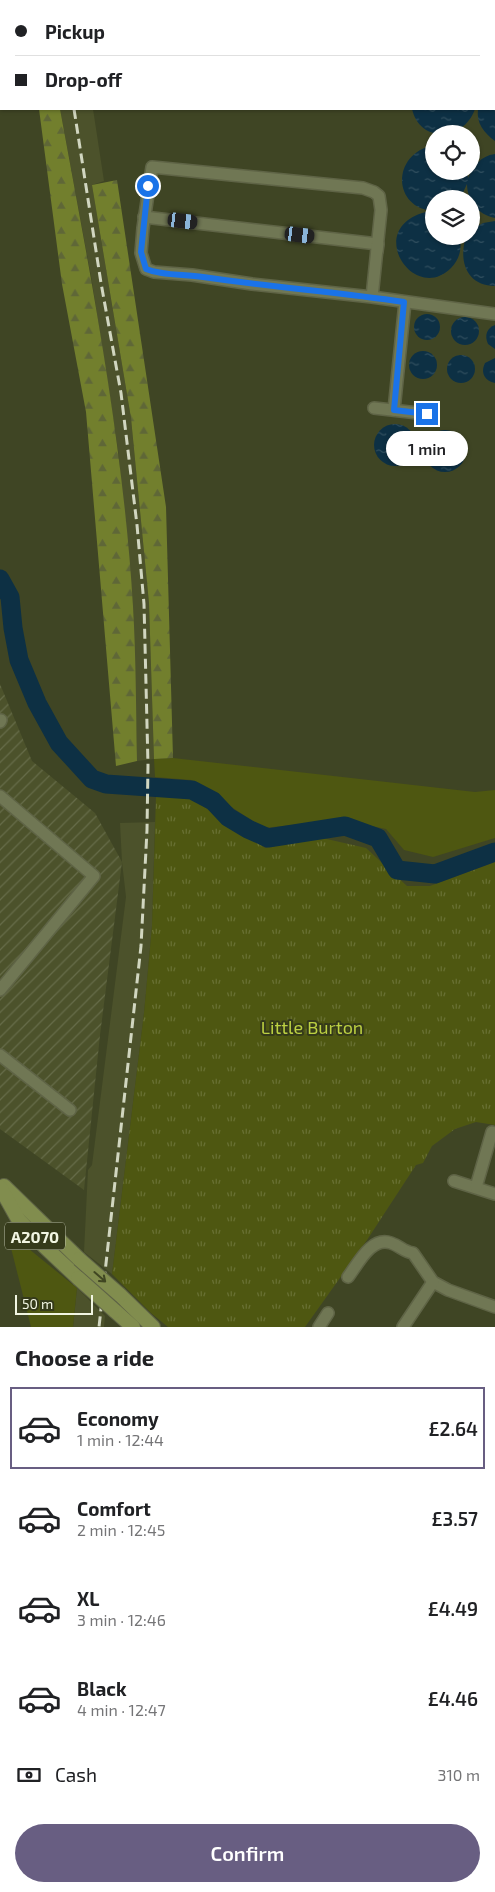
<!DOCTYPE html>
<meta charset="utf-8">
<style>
body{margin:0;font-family:"Exo 2",sans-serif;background:#f2f2f2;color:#202124;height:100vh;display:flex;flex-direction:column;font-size:19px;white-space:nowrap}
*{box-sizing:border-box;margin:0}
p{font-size:16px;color:#757577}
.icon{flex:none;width:28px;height:28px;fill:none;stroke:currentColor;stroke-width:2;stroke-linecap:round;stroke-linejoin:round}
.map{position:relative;height:1327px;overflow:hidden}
.side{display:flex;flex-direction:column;background:#fff;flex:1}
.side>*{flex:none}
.guide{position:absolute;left:0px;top:0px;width:495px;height:110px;box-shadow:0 1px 4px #0004;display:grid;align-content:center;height:110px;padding:0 15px;background:#fff}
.buttons{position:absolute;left:425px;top:125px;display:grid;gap:10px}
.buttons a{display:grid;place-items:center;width:55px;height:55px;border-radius:50%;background:#fff;box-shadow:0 1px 4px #0004;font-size:25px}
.scale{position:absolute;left:15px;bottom:12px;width:78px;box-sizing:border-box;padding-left:5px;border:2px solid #f1f5e2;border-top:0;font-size:14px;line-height:18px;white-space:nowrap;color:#f1f5e2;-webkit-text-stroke:4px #353a1a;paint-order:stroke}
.end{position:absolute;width:22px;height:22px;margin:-11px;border:6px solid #1a73e8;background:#fff;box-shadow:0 0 0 2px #fff}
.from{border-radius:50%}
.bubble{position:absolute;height:35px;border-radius:18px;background:#fff;box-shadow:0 1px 4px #0004;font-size:16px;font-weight:600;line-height:35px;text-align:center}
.car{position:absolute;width:15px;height:30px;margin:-15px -8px;border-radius:6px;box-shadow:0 0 4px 1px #0007;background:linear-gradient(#222 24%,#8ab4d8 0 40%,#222 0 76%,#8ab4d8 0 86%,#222 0)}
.guide b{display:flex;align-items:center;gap:18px;height:48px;font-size:19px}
.guide b+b{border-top:1px solid #e0e0e0}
.guide i{width:12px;height:12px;background:#202124}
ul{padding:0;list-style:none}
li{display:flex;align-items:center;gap:15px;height:82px;margin:0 10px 8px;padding:0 5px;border:2px solid transparent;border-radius:0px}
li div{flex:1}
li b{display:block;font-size:19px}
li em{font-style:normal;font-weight:600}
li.current{border-color:#685e82}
li>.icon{width:45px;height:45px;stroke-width:1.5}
h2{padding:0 15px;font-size:22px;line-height:60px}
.pay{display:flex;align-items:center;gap:12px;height:55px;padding:0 15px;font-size:19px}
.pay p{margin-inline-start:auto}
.cta{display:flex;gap:10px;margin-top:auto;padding:10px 15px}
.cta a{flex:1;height:58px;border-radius:30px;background:#685e82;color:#fff;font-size:20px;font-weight:600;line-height:58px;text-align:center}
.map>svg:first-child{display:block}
</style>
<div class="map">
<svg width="495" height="1327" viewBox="0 0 495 1327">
<defs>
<pattern id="industrial-furrows" width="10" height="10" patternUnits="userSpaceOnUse" patternTransform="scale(1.25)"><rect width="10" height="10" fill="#4c522b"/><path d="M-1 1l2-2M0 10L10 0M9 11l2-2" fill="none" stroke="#666c49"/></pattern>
<pattern id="forest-firs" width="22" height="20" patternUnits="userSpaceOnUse" patternTransform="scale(1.25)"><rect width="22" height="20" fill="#727f2d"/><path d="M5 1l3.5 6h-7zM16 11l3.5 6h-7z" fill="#5f6737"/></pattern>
<pattern id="park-tufts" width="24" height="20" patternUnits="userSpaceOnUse" patternTransform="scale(1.25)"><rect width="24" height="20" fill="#4e5711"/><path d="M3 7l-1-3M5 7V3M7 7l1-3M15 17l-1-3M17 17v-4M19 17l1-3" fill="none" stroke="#687033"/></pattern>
<pattern id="water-ripples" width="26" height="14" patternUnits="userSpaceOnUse" patternTransform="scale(1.25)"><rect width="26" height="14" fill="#0d3044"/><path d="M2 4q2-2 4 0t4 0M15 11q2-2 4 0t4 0" fill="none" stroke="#314f5f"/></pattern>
</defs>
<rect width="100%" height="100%" fill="#3f4524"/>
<g fill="#4c522b">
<path d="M60 109H93L104 181 92 185 131 418 149 603 154 759 137 761 133 606 118 450 92 282Z"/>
<path d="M155 822 152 926 144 1013 112 1274 84 1252 88 1170 92 1165 126 897 122 862 120 823Z"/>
<path d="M77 1288 105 1316 104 1327H73Z"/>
</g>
<path fill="url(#industrial-furrows)" d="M0 684 32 761 95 813 122 862 100 1035 84 1190 0 1129Z"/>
<g fill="#4e5711">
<path d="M173 758 475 792 495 790V838L433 857 404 850 386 829 342 820 263 828 191 780 155 777 154 759Z"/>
<path d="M13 1236 77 1288 73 1327H31L10 1244Z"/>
</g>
<g fill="url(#forest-firs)">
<path d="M39 109H60C90 273 123 439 133 606 136 658 136 709 137 761L116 766 86 412 62 284Z"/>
<path d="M117 180 166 507 173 758 154 759 149 603 131 418 92 185Z"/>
</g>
<path fill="url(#park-tufts)" d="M156 796H188L265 848 318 837 366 848 407 886H430L495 862V1125L476 1122 455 1129 432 1146 423 1163 416 1165 367 1240 305 1327H168L151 1313 112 1274 144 1013 152 926Z"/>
<g fill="url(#water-ripples)">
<path d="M494 83H495V141C484 133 476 123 478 109H494Z"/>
<path d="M412 109H475C464 141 420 144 412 109Z"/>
<path d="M434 145V171H467L468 178C474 166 480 156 495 154V218C478 215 467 200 467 184L460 199H434V211C393 209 390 154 434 145Z"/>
<path d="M426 212 434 213V236H460C462 248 460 259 451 268 414 305 363 228 426 212Z"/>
<path d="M495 221V286C467 286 458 261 466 237L471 236 473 229 483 223Z"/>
<circle cx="427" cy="327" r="13"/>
<circle cx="465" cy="331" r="14"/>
<path d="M495 325V349L488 344C484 335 487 328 495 325Z"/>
<circle cx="423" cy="365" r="14"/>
<circle cx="461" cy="369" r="14"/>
<path d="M495 358V383C485 381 480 373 485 363Z"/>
<circle cx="395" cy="445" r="21"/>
<circle cx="445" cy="451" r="21"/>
</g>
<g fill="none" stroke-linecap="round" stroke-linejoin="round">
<path stroke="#0d3044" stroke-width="19" d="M0 579 10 597 13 628 19 660 37 703 59 743 92 779 106 784 192 790 213 801 228 817 248 829 268 838 345 826 378 838 397 870 435 874 495 852"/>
<g stroke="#5f6446" stroke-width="14">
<g id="minor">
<path d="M144 217 378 244 377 251"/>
<path d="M372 297 381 210 379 196 374 192 363 188 152 167 143 228 141 253 146 269 154 272 192 275 252 284 372 297 495 314"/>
<path d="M374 408 427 414"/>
<path d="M394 410 405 302"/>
<path d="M0 722 1 720"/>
<path d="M0 796 94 876 0 990"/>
<path d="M0 1055 70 1110"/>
<path d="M454 1181 495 1194"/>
<path d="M476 1187 492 1132"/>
<path d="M348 1277C358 1264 371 1236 391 1243 400 1246 404 1252 413 1253L433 1282 448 1290 495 1307"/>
<path d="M319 1327 328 1313"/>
<path d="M403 1327 433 1282"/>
</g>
</g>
<g stroke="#5f6446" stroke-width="16">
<g id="major">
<path d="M4 1186 79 1259"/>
<path d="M0 1187 18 1219 45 1247 78 1278"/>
<path d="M120 1295 153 1327"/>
<path d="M115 1311 133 1327"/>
</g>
</g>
<use href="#minor" stroke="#707754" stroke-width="11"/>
<use href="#major" stroke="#818d4e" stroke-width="14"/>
<g stroke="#d1d6c0" stroke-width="3" stroke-dasharray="10 5" stroke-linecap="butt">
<path d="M50 0 51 1"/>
<path d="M74 109 101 283 121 393 137 525 144 604 148 765 147 830 141 946 99 1327"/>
</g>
<g stroke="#5f6446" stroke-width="16" stroke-linecap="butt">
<g id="major-bridge">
<path d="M79 1259 120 1295"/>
<path d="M78 1278 115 1311"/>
</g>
</g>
<use href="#major-bridge" stroke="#818d4e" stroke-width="14"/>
</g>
<defs><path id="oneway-shaft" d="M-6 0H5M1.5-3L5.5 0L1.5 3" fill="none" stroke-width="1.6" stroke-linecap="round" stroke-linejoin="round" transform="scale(1.25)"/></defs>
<use stroke="#404622" href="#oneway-shaft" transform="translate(100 1277) rotate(41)"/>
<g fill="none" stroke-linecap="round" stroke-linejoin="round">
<path stroke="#1a73e8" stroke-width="6" d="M148 186 141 252 146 269C163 276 184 274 203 277 270 287 337 292 404 302L394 410 427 414"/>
</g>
<g text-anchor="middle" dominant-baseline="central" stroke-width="4" stroke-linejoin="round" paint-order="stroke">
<rect fill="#353a1a" stroke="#b9bda6" stroke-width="1" x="5" y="1222.5" width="60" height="27" rx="4"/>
<g font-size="16" font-weight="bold" fill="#f1f5e2">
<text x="35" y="1236">A2070</text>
</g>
<g font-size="18" fill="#bcd042" stroke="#353a1a">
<text x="312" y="1027">Little Burton</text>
</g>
</g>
</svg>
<div class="buttons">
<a><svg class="icon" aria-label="locate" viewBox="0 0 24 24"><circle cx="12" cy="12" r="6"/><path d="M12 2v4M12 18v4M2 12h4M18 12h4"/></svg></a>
<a><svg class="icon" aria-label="layers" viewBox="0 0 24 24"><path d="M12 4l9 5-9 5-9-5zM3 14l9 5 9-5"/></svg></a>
</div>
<div class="scale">50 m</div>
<i class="end from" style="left:148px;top:186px"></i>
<i class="end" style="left:427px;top:414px"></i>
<div class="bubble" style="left:386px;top:431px;width:82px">1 min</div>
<i class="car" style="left:183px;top:221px;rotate:97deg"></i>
<i class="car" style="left:300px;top:235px;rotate:97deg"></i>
<div class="guide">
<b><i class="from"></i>Pickup</b>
<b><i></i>Drop-off</b>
</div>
</div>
<section class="side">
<h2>Choose a ride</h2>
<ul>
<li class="current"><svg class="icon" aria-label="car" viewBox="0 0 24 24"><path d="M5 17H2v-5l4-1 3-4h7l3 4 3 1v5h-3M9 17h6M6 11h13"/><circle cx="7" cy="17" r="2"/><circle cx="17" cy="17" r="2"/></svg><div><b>Economy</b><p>1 min · 12:44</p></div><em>£2.64</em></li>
<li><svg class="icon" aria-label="car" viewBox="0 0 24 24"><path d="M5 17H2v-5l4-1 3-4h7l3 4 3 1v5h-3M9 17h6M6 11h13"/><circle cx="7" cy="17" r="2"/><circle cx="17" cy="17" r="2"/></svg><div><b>Comfort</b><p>2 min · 12:45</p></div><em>£3.57</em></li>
<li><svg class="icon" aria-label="car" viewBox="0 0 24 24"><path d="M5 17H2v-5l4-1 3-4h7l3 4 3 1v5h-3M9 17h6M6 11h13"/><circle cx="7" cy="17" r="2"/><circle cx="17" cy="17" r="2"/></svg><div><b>XL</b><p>3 min · 12:46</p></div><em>£4.49</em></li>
<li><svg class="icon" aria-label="car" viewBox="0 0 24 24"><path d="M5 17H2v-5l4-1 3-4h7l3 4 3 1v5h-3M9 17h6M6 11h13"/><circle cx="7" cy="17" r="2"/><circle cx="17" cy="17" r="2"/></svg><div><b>Black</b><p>4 min · 12:47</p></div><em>£4.46</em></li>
</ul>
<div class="pay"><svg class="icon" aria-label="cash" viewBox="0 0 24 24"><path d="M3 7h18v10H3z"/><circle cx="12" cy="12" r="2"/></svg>Cash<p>310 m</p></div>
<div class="cta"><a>Confirm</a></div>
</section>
